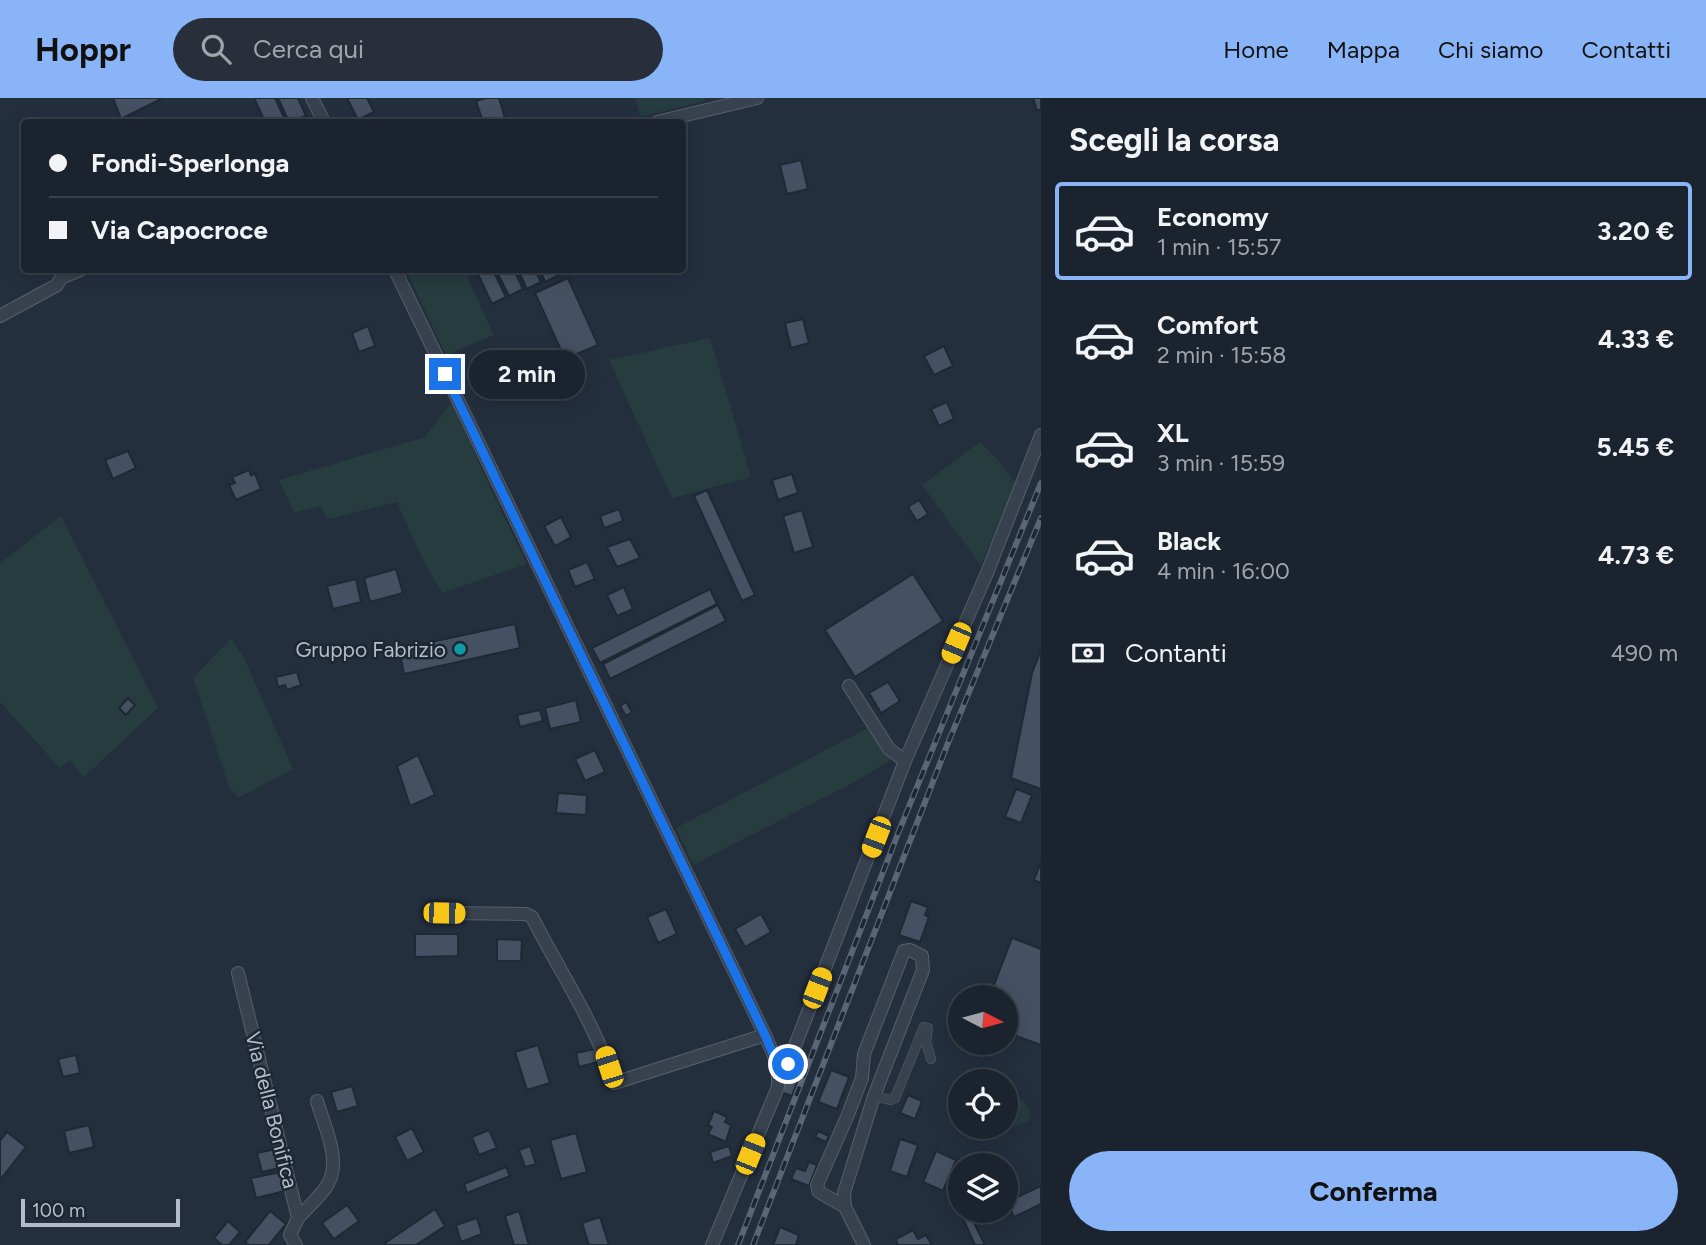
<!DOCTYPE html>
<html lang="it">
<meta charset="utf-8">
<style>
body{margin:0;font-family:Figtree,sans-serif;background:#282f3a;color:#f1f3f6;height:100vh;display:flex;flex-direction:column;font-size:26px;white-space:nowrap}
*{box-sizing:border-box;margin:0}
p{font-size:23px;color:#a0a4aa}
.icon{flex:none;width:38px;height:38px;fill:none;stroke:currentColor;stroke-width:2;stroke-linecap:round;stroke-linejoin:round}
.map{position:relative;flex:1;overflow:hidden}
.panel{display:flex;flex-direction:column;background:#1b232e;width:665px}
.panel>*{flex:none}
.banner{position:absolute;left:21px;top:21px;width:665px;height:154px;border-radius:7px;box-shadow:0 4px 18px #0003,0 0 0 2px #39404a;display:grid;align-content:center;height:154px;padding:0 28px;background:#1b232e}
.needle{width:46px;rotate:96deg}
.controls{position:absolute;left:948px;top:887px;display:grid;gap:14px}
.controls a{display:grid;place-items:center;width:70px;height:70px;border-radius:50%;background:#1b232e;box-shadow:0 4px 18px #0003,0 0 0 2px #39404a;font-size:35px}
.scale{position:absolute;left:21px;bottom:18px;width:159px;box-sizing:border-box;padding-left:7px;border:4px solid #b4bcc9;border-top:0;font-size:19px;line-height:24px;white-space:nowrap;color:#b4bcc9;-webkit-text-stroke:5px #1d2633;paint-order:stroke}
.end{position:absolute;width:32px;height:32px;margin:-16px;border:9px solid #1a73e8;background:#fff;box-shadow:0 0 0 4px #fff}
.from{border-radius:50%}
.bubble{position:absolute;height:49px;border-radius:24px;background:#1b232e;box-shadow:0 4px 18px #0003,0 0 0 2px #39404a;font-size:23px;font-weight:700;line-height:49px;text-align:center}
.car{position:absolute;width:21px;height:42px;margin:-21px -10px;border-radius:9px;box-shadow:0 0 5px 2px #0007;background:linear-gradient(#f5c518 24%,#345 0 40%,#f5c518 0 76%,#345 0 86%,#f5c518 0)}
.banner b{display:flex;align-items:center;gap:24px;height:66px;font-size:26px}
.banner b+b{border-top:2px solid #39404a}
.banner i{width:18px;height:18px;background:#f1f3f6}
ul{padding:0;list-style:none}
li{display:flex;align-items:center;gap:21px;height:98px;margin:0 14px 10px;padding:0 14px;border:4px solid transparent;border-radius:7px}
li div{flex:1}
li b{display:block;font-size:26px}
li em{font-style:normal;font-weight:700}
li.on{border-color:#8ab4f8}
li>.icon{width:63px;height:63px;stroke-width:1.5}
h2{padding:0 28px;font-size:32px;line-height:84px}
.pay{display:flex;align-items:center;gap:18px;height:77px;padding:0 28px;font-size:26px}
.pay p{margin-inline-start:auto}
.primary-button{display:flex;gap:14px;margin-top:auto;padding:14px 28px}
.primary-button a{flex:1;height:80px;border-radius:42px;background:#8ab4f8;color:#111;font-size:28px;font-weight:700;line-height:80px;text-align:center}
header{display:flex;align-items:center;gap:42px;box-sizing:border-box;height:98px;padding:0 35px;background:#8ab4f8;color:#111}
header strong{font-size:33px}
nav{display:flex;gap:38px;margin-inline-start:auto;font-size:24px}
.search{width:490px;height:63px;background:#282f3a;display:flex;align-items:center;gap:18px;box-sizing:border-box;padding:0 24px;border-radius:38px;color:#a0a4aa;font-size:26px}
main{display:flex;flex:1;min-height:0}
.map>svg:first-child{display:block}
</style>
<header>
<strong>Hoppr</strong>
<div class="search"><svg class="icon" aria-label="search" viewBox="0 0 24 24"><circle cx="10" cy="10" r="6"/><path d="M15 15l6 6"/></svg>Cerca qui</div>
<nav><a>Home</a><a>Mappa</a><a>Chi siamo</a><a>Contatti</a></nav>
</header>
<main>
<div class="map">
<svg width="1041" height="1147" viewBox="0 0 1041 1147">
<rect width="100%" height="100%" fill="#242f3e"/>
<g fill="#263c3f">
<path d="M635 0H704V3L640 19Z"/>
<path d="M406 172H464L494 237 446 257Z"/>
<path d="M710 240 751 379 672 400 609 262Z"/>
<path d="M452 304 492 394 527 466 442 495 422 460 397 404 329 421 320 408 294 415 279 382 425 339Z"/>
<path d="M980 344 997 361 1016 386 981 467 922 387Z"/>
<path d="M61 418 158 610 84 679 70 662 60 670 0 604V465Z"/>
<path d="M231 540 244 560 293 671 238 700 228 686 193 580Z"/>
<path d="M870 629 890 662 860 681 693 767 676 730Z"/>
<path d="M1014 999 1024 1002 1030 1014 1028 1023 1015 1029 1006 1026V1002Z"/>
</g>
<g fill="#455162" stroke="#1f2835" stroke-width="2">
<path d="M113 0H163L121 21Z"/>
<path d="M254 0H275L286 24H265Z"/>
<path d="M278 0H298L306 18 289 24Z"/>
<path d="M347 0H367L374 14 358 22Z"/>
<path d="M486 0H499L506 24H483L476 3Z"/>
<path d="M1033 0H1041V11L1037 13Z"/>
<path d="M801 62 808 91 787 96 780 67Z"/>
<path d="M476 172H493L506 199 492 206Z"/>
<path d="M496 172H514L523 191 509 198Z"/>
<path d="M518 172H535L541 184 527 191Z"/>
<path d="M540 172H557L559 177 545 184Z"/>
<path d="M568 180 598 247 565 261 535 195Z"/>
<path d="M803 221 809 245 791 250 785 225Z"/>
<path d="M368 228 375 248 359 254 352 235Z"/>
<path d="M944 248 953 268 934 277 924 258Z"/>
<path d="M947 304 954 321 939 328 931 311Z"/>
<path d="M128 353 136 370 113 381 105 362Z"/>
<path d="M249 372 251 377 255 376 261 391 236 402 229 387 235 385 232 379Z"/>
<path d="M792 376 798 395 778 402 772 382Z"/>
<path d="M707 392 755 497 742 503 694 398Z"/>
<path d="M919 402 928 416 917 423 908 409Z"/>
<path d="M619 411 623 423 604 430 600 418Z"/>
<path d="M802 412 813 449 794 455 783 418Z"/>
<path d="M561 419 571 439 555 448 544 428Z"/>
<path d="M630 441 640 460 617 469 607 449Z"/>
<path d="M587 464 595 481 575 489 568 472Z"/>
<path d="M396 471 403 495 370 504 364 480Z"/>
<path d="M913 476 943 523 855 579 825 532Z"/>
<path d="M356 481 361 504 333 511 327 488Z"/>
<path d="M624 489 633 511 617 518 607 497Z"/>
<path d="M710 491 717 506 600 565 592 550Z"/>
<path d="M718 507 726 523 610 581 603 566Z"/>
<path d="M515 526 520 550 404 576 399 551Z"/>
<path d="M1041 552V691L1011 680 1032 575Z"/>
<path d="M297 574 301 587 287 592 285 587 278 589 276 579Z"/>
<path d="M888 584 900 603 881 615 869 595Z"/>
<path d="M128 600 135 607 126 617 119 610Z"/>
<path d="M576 602 581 624 550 631 545 610Z"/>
<path d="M626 604 632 614 626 618 620 608Z"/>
<path d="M540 612 543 623 520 629 517 617Z"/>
<path d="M595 652 605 674 585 683 575 661Z"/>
<path d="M418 657 435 697 410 708 397 668Z"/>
<path d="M1016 691 1032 697 1021 725 1005 719Z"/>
<path d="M558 695 587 697 586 717 556 715Z"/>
<path d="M1041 764V785L1034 782Z"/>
<path d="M911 803 928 809 925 817 929 819 920 844 899 837Z"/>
<path d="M666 811 677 836 658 845 647 819Z"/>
<path d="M761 816 771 834 745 849 735 831Z"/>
<path d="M415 836H458V858L415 859Z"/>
<path d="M1012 840 1041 851V947L1006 934V900H989Z"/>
<path d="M497 841 522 842 521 863H497Z"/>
<path d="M538 947 550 985 527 992 515 954Z"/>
<path d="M595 951 598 964 579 969 576 955Z"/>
<path d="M795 956 806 960 792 998 781 994Z"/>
<path d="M76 957 80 975 63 979 58 961Z"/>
<path d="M831 972 849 979 837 1011 818 1004Z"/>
<path d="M352 988 358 1008 337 1014 331 994Z"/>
<path d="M908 997 922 1003 915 1021 900 1015Z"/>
<path d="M714 1013 727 1019 725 1024 731 1027 726 1044 708 1036 712 1029 708 1027Z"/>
<path d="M89 1027 94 1049 69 1055 64 1033Z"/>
<path d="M412 1030 424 1054 407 1063 395 1039Z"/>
<path d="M489 1032 497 1050 479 1057 472 1039Z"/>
<path d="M818 1033 829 1038 826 1044 815 1039Z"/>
<path d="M7 1034 26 1049 0 1082V1043Z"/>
<path d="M576 1035 587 1074 561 1081 550 1042Z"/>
<path d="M900 1041 918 1047 907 1079 890 1073Z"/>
<path d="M530 1048 536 1066 525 1069 519 1052Z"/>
<path d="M729 1048 732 1058 713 1065 710 1054Z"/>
<path d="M276 1051 280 1070 262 1074 257 1055Z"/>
<path d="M936 1053 956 1062 943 1093 923 1084Z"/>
<path d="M809 1064 817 1067 809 1088 791 1081 796 1070 805 1073Z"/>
<path d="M506 1069 510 1078 467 1095 464 1086Z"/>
<path d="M281 1074 285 1093 256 1100 251 1080Z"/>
<path d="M1041 1088V1106L1014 1119 1007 1104Z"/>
<path d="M347 1107 359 1123 334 1141 322 1125Z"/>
<path d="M961 1109V1113H968L985 1147H975L958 1110Z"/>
<path d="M435 1111 445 1128 416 1147H387L385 1145Z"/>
<path d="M270 1113 286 1126 269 1147H249L245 1144Z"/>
<path d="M519 1113 529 1147H514L505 1118Z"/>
<path d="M600 1119 609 1147H589L582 1125Z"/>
<path d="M477 1120 482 1136 461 1144 456 1127Z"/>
<path d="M228 1123 240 1134 229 1147H222L214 1140Z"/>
<path d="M780 1129 799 1137 796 1147H773Z"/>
<path d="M913 1132 918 1141 926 1137 932 1147H898L896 1141Z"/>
</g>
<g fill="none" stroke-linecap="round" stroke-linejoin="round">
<g stroke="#565f6c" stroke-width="10">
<path id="pedestrian" d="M874 998 890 1002 895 1000 924 929 928 930 926 944 931 961"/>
</g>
<g stroke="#565f6c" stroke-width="14">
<g id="minor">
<path d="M312 0 324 24"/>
<path d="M657 24 757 0"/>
<path d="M395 172 765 937 778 967"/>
<path d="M0 218 57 187 61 180 80 172"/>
<path d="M849 588 889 651 905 663"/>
<path d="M444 815 526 816 532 819C560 874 596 927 614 985L765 937"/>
<path d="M238 875 298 1120 290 1137 296 1147"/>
<path d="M845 1109 819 1094 817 1087 847 1019 862 980 864 956 904 853 910 852 922 858 923 872 874 998 844 1095 845 1109 864 1147"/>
<path d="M298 1120C308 1109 321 1098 328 1086 342 1062 324 1028 317 1003"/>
<path d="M712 1147 778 989V967L788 966 905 663 987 475 1041 337"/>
</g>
</g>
<use href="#pedestrian" stroke="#38414e" stroke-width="9"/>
<use href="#minor" stroke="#38414e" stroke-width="12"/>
<g stroke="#5a6575" stroke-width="6">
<g id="rail">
<path d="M738 1147 899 733 1041 385"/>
<path d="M753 1147 948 645 1041 420"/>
</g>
</g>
<use href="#rail" stroke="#1d2633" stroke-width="3.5" stroke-dasharray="10" stroke-linecap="butt"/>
</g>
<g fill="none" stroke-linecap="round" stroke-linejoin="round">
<path stroke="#1a73e8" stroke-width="9" d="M445 276 765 937 778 967 788 966"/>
</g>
<circle fill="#0f9aa8" stroke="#1d2633" stroke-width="2.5" cx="460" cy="551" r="7"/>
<g text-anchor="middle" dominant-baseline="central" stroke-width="5" stroke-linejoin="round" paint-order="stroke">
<g font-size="21" fill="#b4bcc9" stroke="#1d2633" text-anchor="end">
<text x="446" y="551">Gruppo Fabrizio</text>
</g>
<g font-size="21" fill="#b4bcc9" stroke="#1d2633">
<text transform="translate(272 1012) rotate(76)">Via della Bonifica</text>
</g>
</g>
</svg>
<div class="controls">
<a><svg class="needle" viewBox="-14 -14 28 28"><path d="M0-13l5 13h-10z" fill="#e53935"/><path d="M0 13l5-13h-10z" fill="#a0a4aa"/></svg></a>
<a><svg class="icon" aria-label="locate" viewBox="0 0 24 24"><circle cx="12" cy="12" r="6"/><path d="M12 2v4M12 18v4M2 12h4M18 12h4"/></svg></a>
<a><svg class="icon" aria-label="layers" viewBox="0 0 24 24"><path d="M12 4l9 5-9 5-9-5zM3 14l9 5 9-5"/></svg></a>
</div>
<div class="scale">100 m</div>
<i class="end from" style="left:788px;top:966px"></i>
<i class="end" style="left:445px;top:276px"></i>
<div class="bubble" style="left:469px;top:252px;width:116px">2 min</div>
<i class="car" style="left:956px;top:545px;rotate:203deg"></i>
<i class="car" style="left:876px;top:739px;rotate:201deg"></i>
<i class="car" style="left:444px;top:815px;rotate:91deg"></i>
<i class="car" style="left:817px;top:890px;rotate:21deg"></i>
<i class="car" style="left:609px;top:969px;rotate:342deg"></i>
<i class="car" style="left:750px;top:1056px;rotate:22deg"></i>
<div class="banner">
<b><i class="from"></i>Fondi-Sperlonga</b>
<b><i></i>Via Capocroce</b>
</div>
</div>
<section class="panel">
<h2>Scegli la corsa</h2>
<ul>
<li class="on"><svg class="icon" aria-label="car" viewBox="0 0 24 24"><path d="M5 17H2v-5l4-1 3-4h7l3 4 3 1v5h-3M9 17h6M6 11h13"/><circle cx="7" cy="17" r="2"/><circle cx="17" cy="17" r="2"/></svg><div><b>Economy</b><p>1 min · 15:57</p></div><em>3.20 €</em></li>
<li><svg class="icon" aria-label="car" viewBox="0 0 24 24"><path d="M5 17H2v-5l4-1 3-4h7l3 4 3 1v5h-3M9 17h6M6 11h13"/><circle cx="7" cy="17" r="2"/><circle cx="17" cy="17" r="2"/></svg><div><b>Comfort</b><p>2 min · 15:58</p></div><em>4.33 €</em></li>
<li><svg class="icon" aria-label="car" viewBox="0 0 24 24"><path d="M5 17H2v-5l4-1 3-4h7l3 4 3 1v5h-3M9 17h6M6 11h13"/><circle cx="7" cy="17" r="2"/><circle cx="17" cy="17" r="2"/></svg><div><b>XL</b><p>3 min · 15:59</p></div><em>5.45 €</em></li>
<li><svg class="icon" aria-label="car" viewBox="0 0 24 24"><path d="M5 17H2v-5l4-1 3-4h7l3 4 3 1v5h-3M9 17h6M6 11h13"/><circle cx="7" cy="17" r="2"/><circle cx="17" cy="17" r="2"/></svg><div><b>Black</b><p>4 min · 16:00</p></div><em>4.73 €</em></li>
</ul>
<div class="pay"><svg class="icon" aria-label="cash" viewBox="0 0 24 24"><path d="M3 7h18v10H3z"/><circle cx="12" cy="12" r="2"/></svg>Contanti<p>490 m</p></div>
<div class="primary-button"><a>Conferma</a></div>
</section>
</main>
